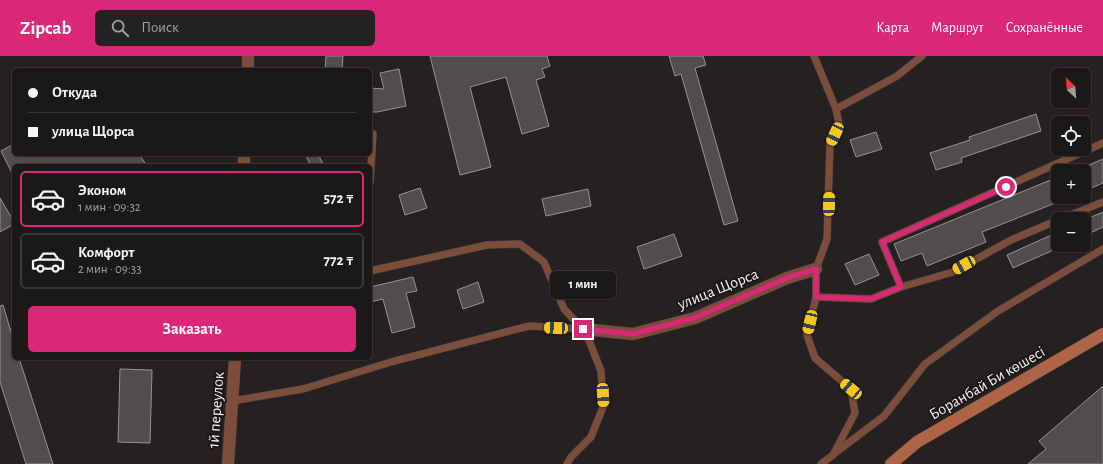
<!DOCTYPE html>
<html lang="ru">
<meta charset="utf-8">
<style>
body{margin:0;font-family:"Alegreya Sans",sans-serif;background:#242221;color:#f1f3f6;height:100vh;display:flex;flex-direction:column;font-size:15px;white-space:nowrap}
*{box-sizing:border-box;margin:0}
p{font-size:13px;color:#a0a0a2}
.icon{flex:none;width:22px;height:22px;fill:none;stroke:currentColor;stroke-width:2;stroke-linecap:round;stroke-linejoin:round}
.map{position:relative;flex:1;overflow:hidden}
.drawer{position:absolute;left:12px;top:108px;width:360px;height:196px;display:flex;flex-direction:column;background:#1b1918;border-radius:6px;box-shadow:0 1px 3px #0004,0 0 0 1px #393837}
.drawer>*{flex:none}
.banner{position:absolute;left:12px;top:12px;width:360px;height:88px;border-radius:6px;box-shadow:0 1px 3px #0004,0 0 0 1px #393837;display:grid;align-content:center;height:88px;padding:0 16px;background:#1b1918}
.needle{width:26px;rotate:334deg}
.buttons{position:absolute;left:1051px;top:12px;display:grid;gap:8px}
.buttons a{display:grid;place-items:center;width:40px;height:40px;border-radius:6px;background:#1b1918;box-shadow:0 1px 3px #0004,0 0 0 1px #393837;font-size:20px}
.end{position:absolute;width:18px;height:18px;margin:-9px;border:5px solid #db2777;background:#fff;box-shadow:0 0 0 2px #fff}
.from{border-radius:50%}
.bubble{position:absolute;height:28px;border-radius:6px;background:#1b1918;box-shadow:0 1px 3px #0004,0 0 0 1px #393837;font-size:13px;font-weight:700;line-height:28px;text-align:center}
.car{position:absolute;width:12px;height:24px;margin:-12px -6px;border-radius:5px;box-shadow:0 0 3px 1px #0007;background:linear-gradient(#f5c518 24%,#345 0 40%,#f5c518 0 76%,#345 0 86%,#f5c518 0)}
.banner b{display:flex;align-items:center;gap:14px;height:38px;font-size:15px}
.banner b+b{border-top:1px solid #393837}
.banner i{width:10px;height:10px;background:#f1f3f6}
ul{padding:7px 0 0;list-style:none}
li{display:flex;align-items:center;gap:12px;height:56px;margin:0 8px 6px;padding:0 8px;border:2px solid #393837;border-radius:6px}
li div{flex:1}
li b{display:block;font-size:15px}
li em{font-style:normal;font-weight:700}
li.selected{border-color:#db2777}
li>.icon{width:36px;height:36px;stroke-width:1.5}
.cta{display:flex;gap:8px;margin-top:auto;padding:8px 16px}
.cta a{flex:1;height:46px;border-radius:6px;background:#db2777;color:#fff;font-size:16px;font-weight:700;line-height:46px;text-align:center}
header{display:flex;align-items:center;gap:24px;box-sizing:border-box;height:56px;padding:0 20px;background:#db2777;color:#fff}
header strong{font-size:19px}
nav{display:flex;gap:22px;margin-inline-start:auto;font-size:14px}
.search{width:280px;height:36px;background:#242221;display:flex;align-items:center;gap:10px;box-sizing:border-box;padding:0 14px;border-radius:6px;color:#a0a0a2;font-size:15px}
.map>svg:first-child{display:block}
</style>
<header>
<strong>Zipcab</strong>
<div class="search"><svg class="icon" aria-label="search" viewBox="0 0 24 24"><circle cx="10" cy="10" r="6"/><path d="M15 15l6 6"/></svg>Поиск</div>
<nav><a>Карта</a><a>Маршрут</a><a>Сохранённые</a></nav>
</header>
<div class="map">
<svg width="1103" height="408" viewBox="0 0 1103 408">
<rect width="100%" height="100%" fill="#242120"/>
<g fill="#514d4c" stroke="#969291">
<path d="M326 0H343L342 14H325Z"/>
<path d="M430 0H547L550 10 542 13 545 21 536 24 549 70 522 78 506 21 470 31 491 111 460 119Z"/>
<path d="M669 0H703L706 9 695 12 738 165 724 169 681 18 675 20Z"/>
<path d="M399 13 406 50 377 56H370V32L384 33 380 17Z"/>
<path d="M1036 58 1041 75 961 102 962 106 936 114 930 97 970 84 969 81Z"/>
<path d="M876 76 882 93 856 101 850 84Z"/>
<path d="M14 88V98H139L147 110H14V121L1 95Z"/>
<path d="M305 98H318L324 110H311Z"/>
<path d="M1103 103V127L1084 135V111Z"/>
<path d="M1058 121V146L982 176 986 186 927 210 922 197 901 205 894 188Z"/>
<path d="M420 132 427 152 405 159 399 139Z"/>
<path d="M588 133 591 150 546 160 542 143Z"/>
<path d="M0 142 14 166V168L0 176Z"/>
<path d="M1103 156V171L1084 180V164Z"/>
<path d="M1058 176V192L1013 212 1007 199Z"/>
<path d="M674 178 682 200 644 213 637 191Z"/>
<path d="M869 198 879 219 855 229 845 208Z"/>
<path d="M413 221 417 235 406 237 415 271 392 277 383 243 370 246V231Z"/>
<path d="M478 226 484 246 463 253 457 234Z"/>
<path d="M3 249 14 286V302H19L53 408H26L0 326V250Z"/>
<path d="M120 313 152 314 150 387 118 386Z"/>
<path d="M1103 330V408H1028L1046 393 1039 385Z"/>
</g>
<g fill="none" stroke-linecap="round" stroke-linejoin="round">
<g stroke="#413e3e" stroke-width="8">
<g id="service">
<path d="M814 0 836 53"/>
<path d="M370 127 373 78"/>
<path d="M1061 163 1103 146"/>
<path d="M370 215 487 189 520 188 544 206 564 253 583 273 588 282 601 315 603 351 591 381 571 401 567 408"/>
<path d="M901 231 882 186 1103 87"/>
<path d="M816 241 871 243 901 231 953 216 1011 184 1058 164"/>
<path d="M232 345 303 333 391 306 529 270 583 273"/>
<path d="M835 397 884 360 925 308 998 255 1103 193"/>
<path d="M821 408 833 399 855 357 851 333 815 302 807 279 816 241V213L827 183 830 87 839 68 836 53 897 20 922 0"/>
</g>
</g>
<g stroke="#413e3e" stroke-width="13">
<path id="minor" d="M583 273 633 278 695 262 787 222 816 213"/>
</g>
<g stroke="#413e3e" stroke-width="13">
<g id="tertiary">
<path d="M248 14V0"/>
<path d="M244 110V98"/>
<path d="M228 408 235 302"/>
</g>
</g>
<g stroke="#413e3e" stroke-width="13">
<path id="secondary" d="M891 408 917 386 1103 278"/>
</g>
<use href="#service" stroke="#7d4d3b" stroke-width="7"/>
<use href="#minor" stroke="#7d4d3b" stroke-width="12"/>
<use href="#tertiary" stroke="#7d4d3b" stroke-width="12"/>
<use href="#secondary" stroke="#af6446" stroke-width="12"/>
</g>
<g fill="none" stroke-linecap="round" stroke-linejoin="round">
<path stroke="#db2777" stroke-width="5" d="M583 273 633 278 694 262 787 222 816 213V241L871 243 901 231 882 186 1006 131"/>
</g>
<g text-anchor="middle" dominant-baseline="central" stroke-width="4" stroke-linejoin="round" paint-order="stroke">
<g font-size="16" fill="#f5f3f3" stroke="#1b1817">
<text transform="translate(718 233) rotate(-22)">улица Щорса</text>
<text transform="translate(987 327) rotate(-30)">Боранбай Би көшесі</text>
<text transform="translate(216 354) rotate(-86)">1й переулок</text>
</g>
</g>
</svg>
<div class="buttons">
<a><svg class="needle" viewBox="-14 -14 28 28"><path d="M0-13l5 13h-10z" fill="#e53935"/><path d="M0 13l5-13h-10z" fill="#a0a0a2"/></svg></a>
<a><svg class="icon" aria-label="locate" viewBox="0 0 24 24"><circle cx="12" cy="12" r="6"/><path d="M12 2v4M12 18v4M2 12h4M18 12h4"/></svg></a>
<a>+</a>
<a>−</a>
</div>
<i class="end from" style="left:1006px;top:131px"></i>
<i class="end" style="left:583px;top:273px"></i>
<div class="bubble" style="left:550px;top:215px;width:66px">1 мин</div>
<i class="car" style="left:835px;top:78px;rotate:205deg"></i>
<i class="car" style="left:829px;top:148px;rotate:1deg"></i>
<i class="car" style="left:964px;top:209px;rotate:241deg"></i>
<i class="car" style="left:810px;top:266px;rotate:193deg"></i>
<i class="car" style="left:556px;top:272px;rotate:273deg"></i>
<i class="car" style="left:851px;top:333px;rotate:310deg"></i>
<i class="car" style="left:603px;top:339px;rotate:177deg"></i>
<div class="banner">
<b><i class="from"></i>Откуда</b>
<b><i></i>улица Щорса</b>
</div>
<section class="drawer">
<ul>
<li class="selected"><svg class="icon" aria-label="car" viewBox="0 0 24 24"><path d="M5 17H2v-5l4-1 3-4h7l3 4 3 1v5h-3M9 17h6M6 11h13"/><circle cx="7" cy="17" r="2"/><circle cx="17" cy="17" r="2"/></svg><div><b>Эконом</b><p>1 мин · 09:32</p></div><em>572 ₸</em></li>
<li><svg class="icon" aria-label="car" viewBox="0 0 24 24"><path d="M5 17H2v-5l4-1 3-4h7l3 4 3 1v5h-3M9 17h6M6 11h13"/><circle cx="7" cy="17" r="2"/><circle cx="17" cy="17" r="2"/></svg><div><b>Комфорт</b><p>2 мин · 09:33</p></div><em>772 ₸</em></li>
</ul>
<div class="cta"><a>Заказать</a></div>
</section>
</div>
